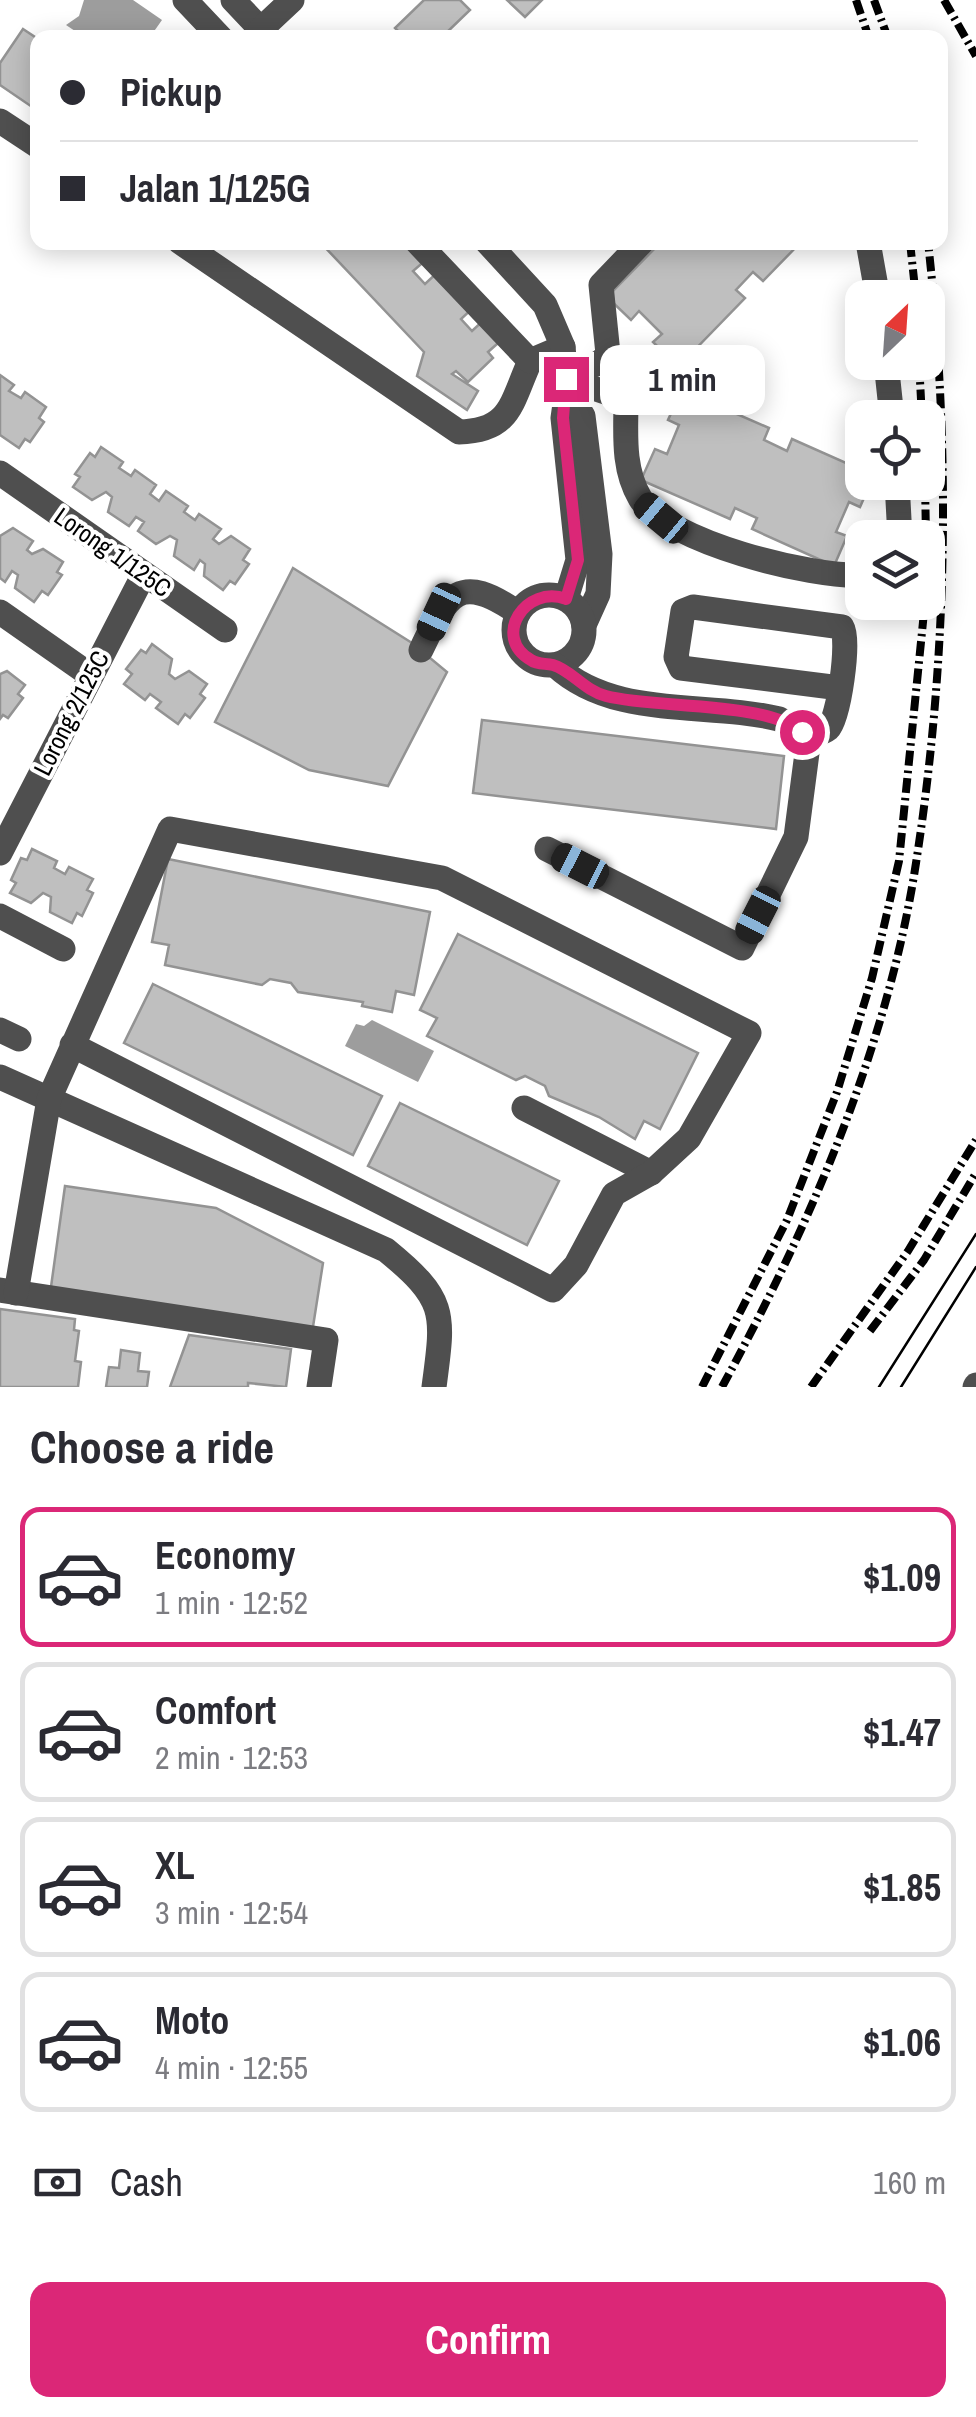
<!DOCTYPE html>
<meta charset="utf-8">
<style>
body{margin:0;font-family:"Archivo Narrow",sans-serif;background:#f2f2f3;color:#2b2b33;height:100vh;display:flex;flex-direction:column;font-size:38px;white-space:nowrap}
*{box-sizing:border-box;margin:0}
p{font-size:32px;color:#7c7c81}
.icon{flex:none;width:55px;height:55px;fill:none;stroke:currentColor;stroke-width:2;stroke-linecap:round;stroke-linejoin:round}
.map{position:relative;height:1387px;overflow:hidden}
.panel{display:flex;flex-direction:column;background:#fff;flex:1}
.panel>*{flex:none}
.top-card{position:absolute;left:30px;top:30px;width:918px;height:220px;border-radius:20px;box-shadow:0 5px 25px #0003;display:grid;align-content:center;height:220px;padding:0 30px;background:#fff}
.needle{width:65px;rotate:25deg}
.fabs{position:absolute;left:845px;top:280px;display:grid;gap:20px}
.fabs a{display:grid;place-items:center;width:100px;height:100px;border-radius:20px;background:#fff;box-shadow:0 5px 25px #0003;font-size:50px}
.end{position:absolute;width:45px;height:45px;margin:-22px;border:12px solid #db2777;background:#fff;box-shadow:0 0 0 5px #fff}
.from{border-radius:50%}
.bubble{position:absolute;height:70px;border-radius:20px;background:#fff;box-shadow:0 5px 25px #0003;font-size:32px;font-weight:700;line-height:70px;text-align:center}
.car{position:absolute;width:30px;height:60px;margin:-30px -15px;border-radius:12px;box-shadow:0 0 8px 2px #0007;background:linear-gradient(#222 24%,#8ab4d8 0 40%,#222 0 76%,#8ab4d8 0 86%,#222 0)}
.top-card b{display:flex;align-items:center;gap:35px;height:95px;font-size:38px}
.top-card b+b{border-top:2px solid #e1e1e2}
.top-card i{width:25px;height:25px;background:#2b2b33}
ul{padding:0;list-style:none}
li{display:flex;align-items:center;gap:30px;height:140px;margin:0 20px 15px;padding:0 10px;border:5px solid #e1e1e2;border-radius:20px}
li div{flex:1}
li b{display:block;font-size:38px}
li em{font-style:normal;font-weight:700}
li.selected{border-color:#db2777}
li>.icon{width:90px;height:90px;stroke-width:1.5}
h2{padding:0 30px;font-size:45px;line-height:120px}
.pay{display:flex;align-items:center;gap:25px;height:110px;padding:0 30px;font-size:38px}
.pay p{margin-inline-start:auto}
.action{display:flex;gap:20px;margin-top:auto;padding:20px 30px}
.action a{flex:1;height:115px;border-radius:20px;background:#db2777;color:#fff;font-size:40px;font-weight:700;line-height:115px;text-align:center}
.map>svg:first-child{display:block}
</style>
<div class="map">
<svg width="976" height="1387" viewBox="0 0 976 1387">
<rect width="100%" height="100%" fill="#fff"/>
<g fill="#9d9d9d">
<path d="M84 0H133L162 20 150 37H84L66 25 79 16Z"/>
<path d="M372 1020 434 1051 418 1082 345 1046 356 1024 364 1026Z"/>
</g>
<g fill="#bfbfbf" stroke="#939393" stroke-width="2.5">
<path d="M424 0H460L470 10 441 38H393L399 32 395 28Z"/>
<path d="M507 0H542L525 17Z"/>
<path d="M23 29 38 39V111L0 85V63Z"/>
<path d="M320 242H411L427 259 413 271 425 284 440 270 474 307 461 319 472 331 486 318 505 337 488 352 493 358 468 382 456 371 452 374 478 391 467 410 417 376 424 352Z"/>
<path d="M661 242H801L763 281 753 272 736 290 745 298 678 367 653 342 662 334 639 311 631 320 607 297Z"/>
<path d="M0 375 14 385 9 391 21 398 25 392 46 407 39 418 44 422 30 442 25 439 19 448 0 435Z"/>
<path d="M682 390 769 428 764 440 787 451 792 439 862 470V482H871L860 507 849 502 836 532 847 536 834 566 752 529 757 518 735 508 730 519 641 480 655 449 667 454 679 425 668 420Z"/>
<path d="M101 447 123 462 119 468 131 476 135 470 156 485 150 494 159 501 166 491 188 506 184 512 195 520 199 514 221 529 213 539 219 544 231 536 250 549 243 560 249 564 235 584 230 581 223 590 204 576 205 564 200 560 194 570 174 556 177 540 170 536 156 544 138 531 144 522 136 517 129 526 108 512 112 497 106 492 92 500 73 487 80 477 75 474 90 453 95 457Z"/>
<path d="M13 528 33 541 27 550 32 554 43 549 63 562 57 572 62 575 48 595 42 591 34 602 15 588 18 575 12 571 5 582 0 578V536Z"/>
<path d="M293 568 412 643 447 672 388 786 309 770 215 722Z"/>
<path d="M152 644 172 659 169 674 175 679 189 671 207 684 200 694 205 698 190 718 185 714 178 724 156 708 161 702 150 694 145 700 124 684 132 674 126 669 141 650 146 653Z"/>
<path d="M7 671 25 685 18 694 23 698 8 718 3 715 0 719V674Z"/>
<path d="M482 720 784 756 776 829 473 793Z"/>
<path d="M32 849 57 861 54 868 65 874 69 867 93 879 87 890 93 893 82 916 77 913 72 923 50 912 51 897 43 893 31 903 10 893 16 883 11 880 21 858 27 860Z"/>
<path d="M168 859 430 912 414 995 396 991 392 1012 362 1006 363 1002 298 992 291 983 270 979 262 985 165 965 169 945 152 942Z"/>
<path d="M458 934 698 1053 660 1129 644 1121 635 1139 599 1117 549 1096 545 1086 525 1076 516 1080 427 1036 437 1018 420 1010Z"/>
<path d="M153 984 382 1096 353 1155 124 1043Z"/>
<path d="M400 1103 559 1181 527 1245 368 1166Z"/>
<path d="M65 1186 216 1208 323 1263 312 1333 50 1294Z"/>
<path d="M0 1309 75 1319 74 1330 79 1331 75 1361 81 1362 78 1387H0Z"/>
<path d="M189 1335 291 1349 286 1387 248 1383V1387H170Z"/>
<path d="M121 1350 140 1353 138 1371 149 1372 147 1387H106L109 1367 119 1368Z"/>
</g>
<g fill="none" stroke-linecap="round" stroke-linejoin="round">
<g stroke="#4f4f4f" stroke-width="25">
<path d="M185 0 221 38"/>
<path d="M233 0 269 38"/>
<path d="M261 29 292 0"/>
<path d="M0 121 38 146"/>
<path d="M180 242 459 432C511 431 511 403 530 361L563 347"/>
<path d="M417 242 530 361"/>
<path d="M487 242 545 305 563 347 567 390 563 418 578 560 566 599"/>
<path d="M868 242 878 298"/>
<path d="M886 362 892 418"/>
<path d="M565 368C582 367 598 369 608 354L601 285 642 242"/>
<path d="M566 379 626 399C626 432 622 468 640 498 666 542 813 578 862 575"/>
<path d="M567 390 583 416 600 554 598 594 584 625"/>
<path d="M0 473 225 630"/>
<path d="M897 482 900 538"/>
<circle cx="549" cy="630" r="35"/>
<path d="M0 612 90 675"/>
<path d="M421 650C448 593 459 572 518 613"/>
<path d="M805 738C812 735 822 734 828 729 839 718 850 640 842 627L693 607 683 611 676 657 681 668 840 688"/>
<path d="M547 849 742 948 796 837 807 753 802 732 779 719C706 701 614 720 555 665"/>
<path d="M0 853 144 574"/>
<path d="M0 916 63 949"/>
<path d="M0 1030 19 1039"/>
<path d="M0 1077 386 1250C447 1300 444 1312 434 1387"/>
<path d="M524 1108 651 1173"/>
<path d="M0 1290 326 1340 319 1387"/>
<path d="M16 1293 49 1099 170 829 442 878 749 1033 689 1138 651 1173 614 1194 576 1265 553 1290 72 1045"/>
<path d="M975 1387 976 1385"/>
</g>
<g stroke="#000" stroke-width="2.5">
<path d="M879 1387 976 1234"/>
<path d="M901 1387 976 1267"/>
</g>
<g stroke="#000" stroke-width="8" stroke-dasharray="15 5 2.5 5" stroke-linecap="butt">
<path d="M856 0 869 38"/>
<path d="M874 0 888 38"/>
<path d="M944 0 976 56"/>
<path d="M910 242 916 298"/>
<path d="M919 362 922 418"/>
<path d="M925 482 926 538"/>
<path d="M870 1331 924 1260 976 1173"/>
<path d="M702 1387 787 1220 837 1092 872 978 899 861 925 602"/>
<path d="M722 1387C810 1225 888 1046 916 863 948 658 951 448 928 242"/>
<path d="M811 1387 908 1251 976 1140"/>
</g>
</g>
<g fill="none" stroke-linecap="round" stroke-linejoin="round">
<path stroke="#db2777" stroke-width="12" d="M566 379 563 418 578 560 566 599C526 584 491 637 531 660 538 665 545 663 553 665 571 670 585 691 606 696 656 709 765 701 802 732"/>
</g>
<g text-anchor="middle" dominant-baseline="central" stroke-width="8" stroke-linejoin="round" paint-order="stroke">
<g font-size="25" fill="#000" stroke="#fff">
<text transform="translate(113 552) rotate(35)">Lorong 1/125C</text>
<text transform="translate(71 713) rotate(-63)">Lorong 2/125C</text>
</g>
</g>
</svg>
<div class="fabs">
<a><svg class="needle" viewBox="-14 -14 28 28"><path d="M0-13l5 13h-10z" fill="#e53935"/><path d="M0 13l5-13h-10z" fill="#7c7c81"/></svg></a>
<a><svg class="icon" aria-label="locate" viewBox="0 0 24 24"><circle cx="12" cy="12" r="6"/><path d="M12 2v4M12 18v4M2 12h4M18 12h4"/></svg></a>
<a><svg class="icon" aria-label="layers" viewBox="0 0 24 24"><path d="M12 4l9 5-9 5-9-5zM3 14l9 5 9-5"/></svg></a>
</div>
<i class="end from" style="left:802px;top:732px"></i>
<i class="end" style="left:566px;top:379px"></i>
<div class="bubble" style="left:600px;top:345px;width:165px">1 min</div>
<i class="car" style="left:661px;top:518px;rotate:310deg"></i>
<i class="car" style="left:439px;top:612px;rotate:205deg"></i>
<i class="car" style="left:580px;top:866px;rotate:297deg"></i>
<i class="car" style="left:758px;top:915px;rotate:207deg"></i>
<div class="top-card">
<b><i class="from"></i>Pickup</b>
<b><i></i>Jalan 1/125G</b>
</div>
</div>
<section class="panel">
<h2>Choose a ride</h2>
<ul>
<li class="selected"><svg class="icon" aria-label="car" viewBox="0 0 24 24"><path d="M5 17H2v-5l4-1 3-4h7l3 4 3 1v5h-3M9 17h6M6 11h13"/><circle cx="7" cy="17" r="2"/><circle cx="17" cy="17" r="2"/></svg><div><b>Economy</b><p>1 min · 12:52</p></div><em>$1.09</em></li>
<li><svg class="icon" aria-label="car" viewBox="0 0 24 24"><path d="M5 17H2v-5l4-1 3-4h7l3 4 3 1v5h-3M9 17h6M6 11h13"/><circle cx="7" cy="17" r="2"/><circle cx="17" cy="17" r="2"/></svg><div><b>Comfort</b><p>2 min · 12:53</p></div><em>$1.47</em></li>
<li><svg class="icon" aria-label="car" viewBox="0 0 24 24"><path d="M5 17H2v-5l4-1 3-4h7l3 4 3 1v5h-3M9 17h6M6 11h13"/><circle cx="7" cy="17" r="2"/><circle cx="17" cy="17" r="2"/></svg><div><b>XL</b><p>3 min · 12:54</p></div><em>$1.85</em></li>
<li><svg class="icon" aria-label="car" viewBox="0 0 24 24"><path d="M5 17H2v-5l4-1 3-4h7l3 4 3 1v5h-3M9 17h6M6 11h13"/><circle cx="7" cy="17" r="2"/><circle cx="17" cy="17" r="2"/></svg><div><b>Moto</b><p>4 min · 12:55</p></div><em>$1.06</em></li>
</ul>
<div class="pay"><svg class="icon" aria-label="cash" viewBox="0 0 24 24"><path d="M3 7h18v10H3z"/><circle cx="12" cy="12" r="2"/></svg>Cash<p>160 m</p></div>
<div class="action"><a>Confirm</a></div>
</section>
